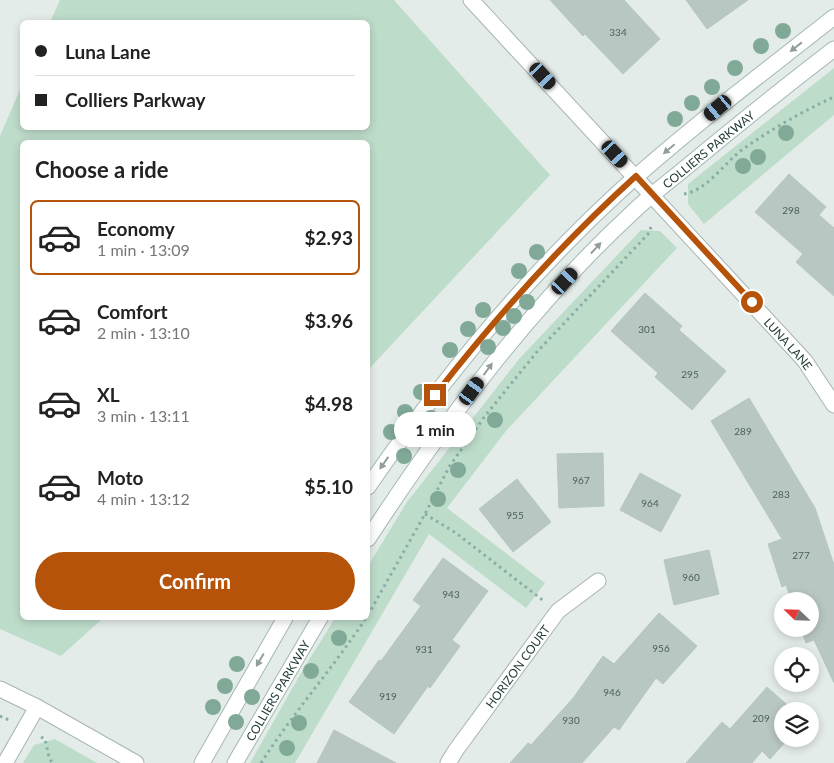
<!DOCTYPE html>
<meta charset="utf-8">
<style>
body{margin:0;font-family:Lato,sans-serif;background:#f2f2f2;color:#222;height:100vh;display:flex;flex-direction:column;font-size:19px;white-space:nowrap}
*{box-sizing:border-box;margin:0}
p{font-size:16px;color:#767676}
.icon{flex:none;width:28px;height:28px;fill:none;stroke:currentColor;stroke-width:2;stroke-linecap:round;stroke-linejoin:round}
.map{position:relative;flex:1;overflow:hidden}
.drawer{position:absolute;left:20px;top:140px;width:350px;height:480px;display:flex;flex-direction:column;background:#fff;border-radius:8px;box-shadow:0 2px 8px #0003}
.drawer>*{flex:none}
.banner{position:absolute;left:20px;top:20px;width:350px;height:110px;border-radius:8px;box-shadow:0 2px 8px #0003;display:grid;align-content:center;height:110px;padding:0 15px;background:#fff}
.needle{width:32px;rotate:293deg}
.controls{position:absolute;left:774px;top:592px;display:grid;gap:10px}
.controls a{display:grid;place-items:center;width:45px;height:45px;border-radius:50%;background:#fff;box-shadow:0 2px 8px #0003;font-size:25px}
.end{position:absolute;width:22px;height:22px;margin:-11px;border:6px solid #b45309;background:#fff;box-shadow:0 0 0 2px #fff}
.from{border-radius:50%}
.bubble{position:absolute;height:35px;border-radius:18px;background:#fff;box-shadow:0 2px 8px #0003;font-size:16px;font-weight:700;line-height:35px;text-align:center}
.car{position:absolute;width:15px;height:30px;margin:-15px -8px;border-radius:6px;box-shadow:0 0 4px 1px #0007;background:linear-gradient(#222 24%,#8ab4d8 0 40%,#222 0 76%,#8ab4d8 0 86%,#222 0)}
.banner b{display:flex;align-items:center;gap:18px;height:48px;font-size:19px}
.banner b+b{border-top:1px solid #e0e0e0}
.banner i{width:12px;height:12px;background:#222}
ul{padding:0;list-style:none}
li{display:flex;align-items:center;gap:15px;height:75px;margin:0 10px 8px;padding:0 5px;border:2px solid transparent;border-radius:8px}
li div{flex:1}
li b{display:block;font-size:19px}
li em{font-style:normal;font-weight:700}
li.selected{border-color:#b45309}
li>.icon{width:45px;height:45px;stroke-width:1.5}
h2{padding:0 15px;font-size:22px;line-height:60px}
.action{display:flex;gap:10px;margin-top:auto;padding:10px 15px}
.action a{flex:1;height:58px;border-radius:30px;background:#b45309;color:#fff;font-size:20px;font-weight:700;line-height:58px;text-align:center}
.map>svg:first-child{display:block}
</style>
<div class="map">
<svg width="834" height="763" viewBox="0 0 834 763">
<rect width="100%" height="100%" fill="#e4ecea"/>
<g fill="#bedcca">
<path d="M60 0H394L550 175 368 370V142H22V618H103L61 656 0 629V136L22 85V128H368V22H50Z"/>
<path d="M834 68V115L704 224 688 204V184Z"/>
<path d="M641 230 660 231 677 248 506 431 447 508 545 583 526 608 429 534 295 763H250L301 673 335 618H368V566L407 502 519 359Z"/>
<path d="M55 739 97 763H23L34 745Z"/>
</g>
<g fill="#b9c7c3" stroke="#b6c6c2">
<path d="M550 0H624L660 39 623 74 585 34 583 36Z"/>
<path d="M686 0H748L707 29Z"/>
<path d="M789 174 826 207 819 215 834 228V296L796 262 803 254 755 212Z"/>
<path d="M645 293 682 326 679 330 726 371 692 410 655 377 658 373 611 331Z"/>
<path d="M749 398 815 508 834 565V683L814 640 806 643 801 629H810V601H792L786 585 782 587 768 544 782 539 711 421Z"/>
<path d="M603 453 604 506 559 508 557 454Z"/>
<path d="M640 473 681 495 661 532 620 510Z"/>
<path d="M517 479 551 522 513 552 479 509Z"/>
<path d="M709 550 719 594 674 605 664 560Z"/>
<path d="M443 558 488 591 452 640 460 646 430 688 428 686 394 734 349 702 379 660 381 661 421 606 413 600Z"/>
<path d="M659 613 697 646 663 684 656 678 619 730 614 727 582 763H510L528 743 531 745 574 697 603 656 614 664Z"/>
<path d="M767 687 794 711H782V739H788L770 759 762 751 752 763H686L722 722 730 729Z"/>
<path d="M334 730 396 763H317Z"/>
</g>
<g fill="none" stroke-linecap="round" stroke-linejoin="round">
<g stroke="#a7b4b2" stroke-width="17">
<g id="street">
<path id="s1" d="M471 0 805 361 834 405"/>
<path d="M0 689 37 707 136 763"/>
<path d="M5 763 37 707"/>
<path id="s2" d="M448 763 456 750 558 611 598 581"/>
</g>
</g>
<g stroke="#a3b8b3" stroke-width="17">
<g id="secondary">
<path d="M368 487C441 381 524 279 620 191 688 129 762 74 834 17"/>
<path id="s3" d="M368 539C445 421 530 307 634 211 653 193 675 177 695 160 741 122 787 85 834 49"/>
<path d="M202 763 285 618"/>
<path id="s4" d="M235 763 320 618"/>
</g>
</g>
<g stroke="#86aea7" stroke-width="3" stroke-dasharray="2.5 4" stroke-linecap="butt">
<path d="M684 194C708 190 724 163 743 149 772 129 801 112 834 97"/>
<path d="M425 514 456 533 545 602"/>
<path d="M368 615 425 514 449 467 485 416 536 353 649 233 651 227"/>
<path d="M0 716 11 721"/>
<path d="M41 737 45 739 49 757 52 763"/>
<path d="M261 763C293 713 333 668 366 618"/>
</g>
<use href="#street" stroke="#fff" stroke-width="15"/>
<use href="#secondary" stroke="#fff" stroke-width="15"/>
</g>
<g fill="#81a997">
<circle cx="783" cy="31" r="8"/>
<circle cx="761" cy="46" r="8"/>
<circle cx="735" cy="68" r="8"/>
<circle cx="712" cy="87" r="8"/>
<circle cx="692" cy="103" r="8"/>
<circle cx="675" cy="119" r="8"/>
<circle cx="786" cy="133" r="8"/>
<circle cx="758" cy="157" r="8"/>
<circle cx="743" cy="166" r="8"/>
<circle cx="537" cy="252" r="8"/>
<circle cx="519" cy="271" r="8"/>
<circle cx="527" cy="302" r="8"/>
<circle cx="483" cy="310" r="8"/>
<circle cx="514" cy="316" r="8"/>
<circle cx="503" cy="328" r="8"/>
<circle cx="468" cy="329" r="8"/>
<circle cx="488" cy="347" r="8"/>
<circle cx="450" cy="350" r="8"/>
<circle cx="421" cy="392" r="8"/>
<circle cx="405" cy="412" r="8"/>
<circle cx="431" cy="418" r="8"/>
<circle cx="495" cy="420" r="8"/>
<circle cx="420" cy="429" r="8"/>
<circle cx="391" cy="432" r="8"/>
<circle cx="404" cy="456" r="8"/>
<circle cx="458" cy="470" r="8"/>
<circle cx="438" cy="499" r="8"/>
<circle cx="339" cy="638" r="8"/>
<circle cx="237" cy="664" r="8"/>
<circle cx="311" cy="671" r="8"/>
<circle cx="225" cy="686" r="8"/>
<circle cx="252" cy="697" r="8"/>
<circle cx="213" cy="707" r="8"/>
<circle cx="236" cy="722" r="8"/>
<circle cx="299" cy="723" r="8"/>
<circle cx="287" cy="748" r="8"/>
</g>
<defs><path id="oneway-solid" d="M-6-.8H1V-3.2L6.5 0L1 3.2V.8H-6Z" transform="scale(1.25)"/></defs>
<g fill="#929e9c">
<use href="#oneway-solid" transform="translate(796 47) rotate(142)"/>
<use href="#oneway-solid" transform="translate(669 149) rotate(140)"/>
<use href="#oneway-solid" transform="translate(596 248) rotate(-47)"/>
<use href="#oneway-solid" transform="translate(488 369) rotate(-54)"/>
<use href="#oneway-solid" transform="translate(384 463) rotate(125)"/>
<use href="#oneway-solid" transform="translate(260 660) rotate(120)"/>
</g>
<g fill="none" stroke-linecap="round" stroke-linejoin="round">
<path stroke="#b45309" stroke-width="6" d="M435 395C496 317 562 243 636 176L752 302"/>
</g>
<g text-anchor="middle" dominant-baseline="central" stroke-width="4" stroke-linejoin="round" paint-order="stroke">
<g font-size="10" fill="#49605c">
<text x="618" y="32">334</text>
<text x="791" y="210">298</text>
<text x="647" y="329">301</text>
<text x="690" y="374">295</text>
<text x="743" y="431">289</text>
<text x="581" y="480">967</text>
<text x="781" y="494">283</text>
<text x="650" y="503">964</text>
<text x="515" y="515">955</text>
<text x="801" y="555">277</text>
<text x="691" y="577">960</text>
<text x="451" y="594">943</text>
<text x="661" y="648">956</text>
<text x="424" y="649">931</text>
<text x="612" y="692">946</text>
<text x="388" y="696">919</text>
<text x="761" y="718">209</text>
<text x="571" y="720">930</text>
</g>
<g font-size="12" fill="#243d3a" stroke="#f4f9f7">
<text stroke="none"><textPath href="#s3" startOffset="520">COLLIERS PARKWAY</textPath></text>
<text stroke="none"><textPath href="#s1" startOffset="468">LUNA LANE</textPath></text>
<text stroke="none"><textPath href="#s2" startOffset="119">HORIZON COURT</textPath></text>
<text stroke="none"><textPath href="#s4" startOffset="84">COLLIERS PARKWAY</textPath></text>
</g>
</g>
</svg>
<div class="controls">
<a><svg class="needle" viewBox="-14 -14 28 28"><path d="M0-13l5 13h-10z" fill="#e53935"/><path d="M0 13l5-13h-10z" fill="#767676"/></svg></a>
<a><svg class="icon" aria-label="locate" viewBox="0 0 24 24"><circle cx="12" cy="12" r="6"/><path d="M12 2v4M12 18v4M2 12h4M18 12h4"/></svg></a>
<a><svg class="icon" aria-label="layers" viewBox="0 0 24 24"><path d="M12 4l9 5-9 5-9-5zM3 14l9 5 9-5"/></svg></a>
</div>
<i class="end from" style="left:752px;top:302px"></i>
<i class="end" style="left:435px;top:395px"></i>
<div class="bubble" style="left:394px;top:412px;width:82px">1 min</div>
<i class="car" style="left:543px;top:76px;rotate:137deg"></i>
<i class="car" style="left:718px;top:108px;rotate:230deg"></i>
<i class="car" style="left:615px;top:154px;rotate:138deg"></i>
<i class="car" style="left:565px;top:281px;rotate:43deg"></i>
<i class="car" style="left:472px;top:391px;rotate:36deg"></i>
<div class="banner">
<b><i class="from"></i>Luna Lane</b>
<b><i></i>Colliers Parkway</b>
</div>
<section class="drawer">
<h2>Choose a ride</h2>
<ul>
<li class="selected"><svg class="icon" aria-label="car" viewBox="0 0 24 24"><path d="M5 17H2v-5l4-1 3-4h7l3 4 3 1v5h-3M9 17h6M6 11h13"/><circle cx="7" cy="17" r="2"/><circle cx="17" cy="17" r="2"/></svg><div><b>Economy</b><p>1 min · 13:09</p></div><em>$2.93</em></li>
<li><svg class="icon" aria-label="car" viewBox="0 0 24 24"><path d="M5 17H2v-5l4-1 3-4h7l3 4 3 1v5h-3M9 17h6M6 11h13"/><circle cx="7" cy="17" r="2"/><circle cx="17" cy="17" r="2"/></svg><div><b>Comfort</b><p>2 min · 13:10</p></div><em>$3.96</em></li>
<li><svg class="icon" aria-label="car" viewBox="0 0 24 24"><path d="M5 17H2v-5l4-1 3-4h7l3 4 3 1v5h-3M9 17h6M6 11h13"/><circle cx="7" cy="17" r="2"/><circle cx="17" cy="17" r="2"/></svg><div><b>XL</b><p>3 min · 13:11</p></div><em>$4.98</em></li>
<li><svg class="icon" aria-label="car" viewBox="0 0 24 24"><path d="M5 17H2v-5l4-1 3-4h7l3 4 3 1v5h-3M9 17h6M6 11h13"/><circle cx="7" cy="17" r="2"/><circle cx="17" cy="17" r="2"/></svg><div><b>Moto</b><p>4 min · 13:12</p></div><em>$5.10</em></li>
</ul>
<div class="action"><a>Confirm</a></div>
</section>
</div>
